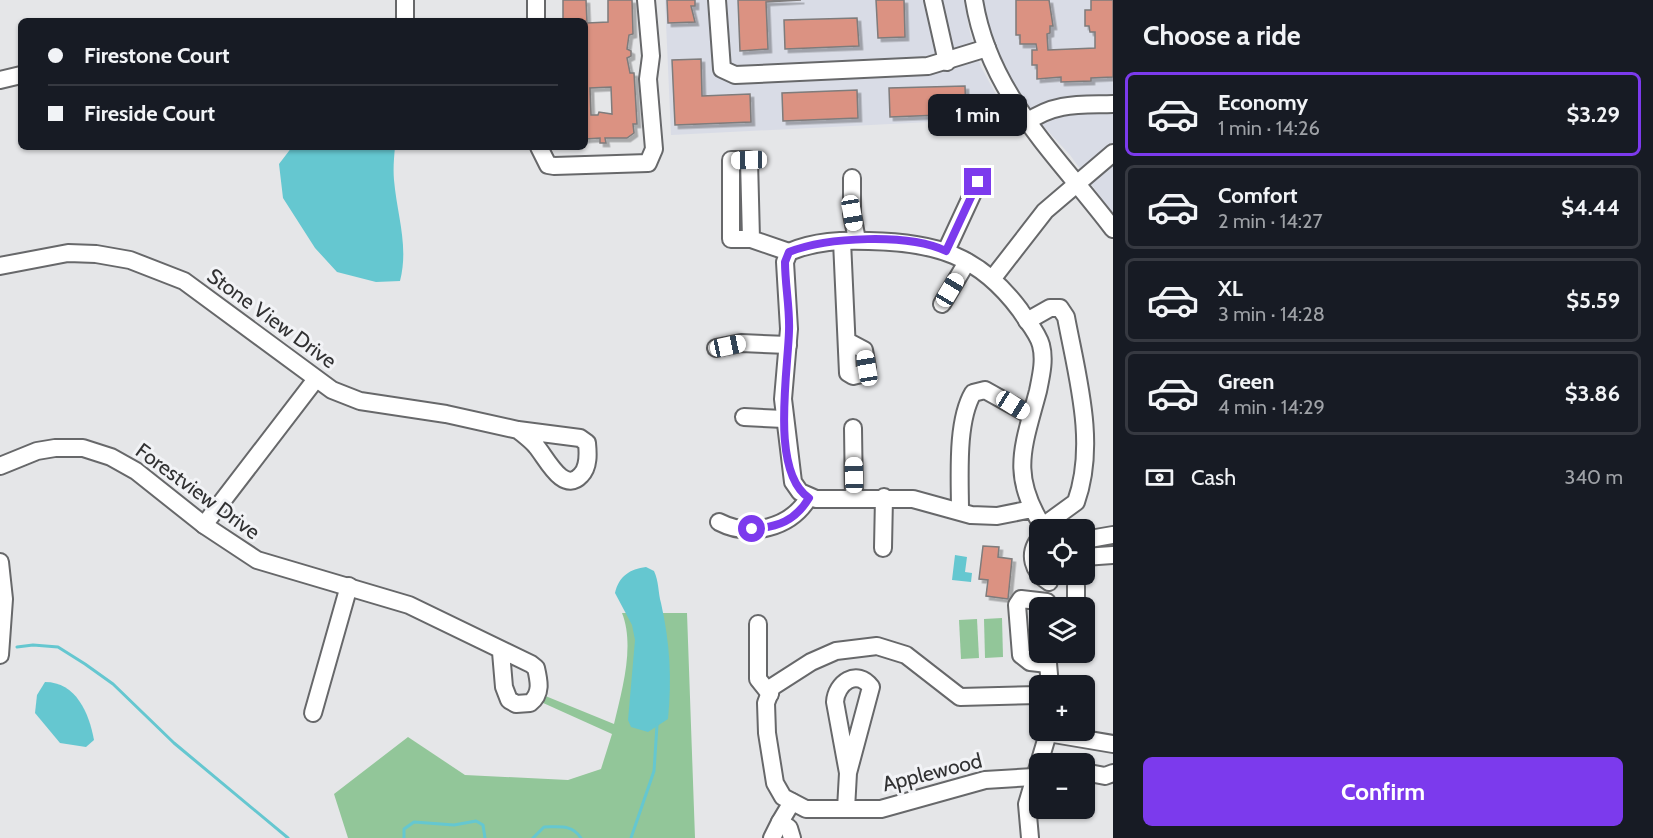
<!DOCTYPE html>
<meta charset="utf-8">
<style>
body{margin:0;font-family:Cabin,sans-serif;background:#20242c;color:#f1f3f6;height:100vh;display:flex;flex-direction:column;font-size:22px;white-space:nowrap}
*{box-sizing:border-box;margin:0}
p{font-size:20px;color:#9ea1a6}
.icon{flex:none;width:33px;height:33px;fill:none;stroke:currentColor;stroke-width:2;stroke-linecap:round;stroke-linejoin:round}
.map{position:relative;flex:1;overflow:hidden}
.details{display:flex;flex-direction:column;background:#171b24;width:540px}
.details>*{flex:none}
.banner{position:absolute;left:18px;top:18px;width:570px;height:132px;border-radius:9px;box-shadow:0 2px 4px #0004;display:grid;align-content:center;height:132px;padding:0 30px;background:#171b24}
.controls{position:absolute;left:1029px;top:519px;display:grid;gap:12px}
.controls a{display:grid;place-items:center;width:66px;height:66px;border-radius:9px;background:#171b24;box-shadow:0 2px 4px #0004;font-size:30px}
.end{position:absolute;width:27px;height:27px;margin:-14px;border:8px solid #7c3aed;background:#fff;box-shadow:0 0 0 3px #fff}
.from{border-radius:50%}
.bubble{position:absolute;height:42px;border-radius:9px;background:#171b24;box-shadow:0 2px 4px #0004;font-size:20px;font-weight:700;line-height:42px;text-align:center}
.car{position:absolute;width:18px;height:36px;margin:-18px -9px;border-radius:8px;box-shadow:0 0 4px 2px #0007;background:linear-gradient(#fff 24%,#345 0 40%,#fff 0 76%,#345 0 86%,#fff 0)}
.banner b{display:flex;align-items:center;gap:21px;height:57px;font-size:22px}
.banner b+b{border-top:2px solid #363941}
.banner i{width:15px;height:15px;background:#f1f3f6}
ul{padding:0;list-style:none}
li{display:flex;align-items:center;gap:18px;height:84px;margin:0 12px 9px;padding:0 18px;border:3px solid #363941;border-radius:9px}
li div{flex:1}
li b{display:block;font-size:22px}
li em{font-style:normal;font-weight:700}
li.on{border-color:#7c3aed}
li>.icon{width:54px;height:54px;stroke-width:1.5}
h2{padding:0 30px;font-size:27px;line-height:72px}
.pay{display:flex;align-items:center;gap:15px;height:66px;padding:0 30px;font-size:22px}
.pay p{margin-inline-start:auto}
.action{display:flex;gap:12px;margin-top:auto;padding:12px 30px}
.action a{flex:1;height:69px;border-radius:9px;background:#7c3aed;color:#fff;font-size:24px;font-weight:700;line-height:69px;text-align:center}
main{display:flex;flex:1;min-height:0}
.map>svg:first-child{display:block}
</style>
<main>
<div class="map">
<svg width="1113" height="838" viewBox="0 0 1113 838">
<defs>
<filter id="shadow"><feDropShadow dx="3.5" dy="3.5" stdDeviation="0" flood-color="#0004"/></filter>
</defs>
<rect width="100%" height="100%" fill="#e5e6e8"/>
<g fill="#d9dce6">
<path d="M665 0H964L970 33 981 67 1009 118 671 135Z"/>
<path d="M981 0H1113V214L1070 155 1019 100 996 53Z"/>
</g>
<g fill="#92c699">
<path d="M622 613H687L695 838H348L334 794 408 737 465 775 568 780 601 769 612 734 541 702 543 695 614 724C622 690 635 646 622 613Z"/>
<path d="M1002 618 1003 657 985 658 984 619Z"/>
<path d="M977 619 979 658 961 659 959 620Z"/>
</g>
<g fill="#65c7d0">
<path d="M292 147H395C394 158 393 169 394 180 397 215 409 246 400 281L376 282 337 272 315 248 283 198 279 164Z"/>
<path d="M955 555 967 557 965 572 972 573 971 582 952 580Z"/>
<path d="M646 567 654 571C659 582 658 592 661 603 670 643 672 679 668 719L648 732 631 727 628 720 635 640 632 625 615 593C619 576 630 569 646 567Z"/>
<path d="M45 682C76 682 89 713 94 740L86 747 60 743 35 713 37 695Z"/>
</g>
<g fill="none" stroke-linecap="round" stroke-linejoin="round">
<g stroke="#65c7d0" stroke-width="3">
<path d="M17 647 33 645 58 647 85 664 113 684 174 743 288 838"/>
<path d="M404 838V829L414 822 454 825 476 821 483 825 485 838"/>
<path d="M533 838 544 827C559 827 572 824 581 838"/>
<path d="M631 838 654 771 657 725"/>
</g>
</g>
<g fill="#db9282" stroke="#7e7b7b" stroke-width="1.5" fill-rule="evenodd" filter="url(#shadow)">
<path d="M563 0H586L587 23 608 22V0H632L633 34 629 35 627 49 631 51V56L627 58 630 73H634L637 124H633L634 133 627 138H605L606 143H600V138L585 139V21H563ZM611 87 612 114 599 112 598 115H591L590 88Z"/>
<path d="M667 0H695V6H691L695 22 668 23Z"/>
<path d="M738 0H801L766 2 768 49 740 51Z"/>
<path d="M876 0H904L905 37 878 38Z"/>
<path d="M1016 0H1049L1053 26H1050V33L1047 34 1048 50 1095 48V32H1090L1089 26H1085V10H1091V0H1113V77L1091 78V81L1061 82V77L1037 79V65H1032V50H1037L1036 44H1020V35H1016Z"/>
<path d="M857 18 859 46 785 49 784 20Z"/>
<path d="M701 59 702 96 750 94 751 122 675 125 672 60Z"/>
<path d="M965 86 966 114 890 117 889 88Z"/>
<path d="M857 90 858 118 783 121 782 93Z"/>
<path d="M983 546 999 547 998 557 1012 559 1008 599 986 596 988 580 979 579Z"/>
</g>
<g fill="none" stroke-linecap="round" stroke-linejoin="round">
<g stroke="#67686a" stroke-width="20">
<g id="minor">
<path d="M405 0V18"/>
<path d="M536 0V21"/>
<path d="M717 0 722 69 735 75 928 66 987 48"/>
<path d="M933 0 947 62"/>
<path d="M974 0C989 95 1058 156 1113 229"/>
<path d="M0 80 21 75"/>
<path d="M1027 122C1056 102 1079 105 1113 104"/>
<path d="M539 147 548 165 554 166 648 163 654 149 648 79 651 56 646 0"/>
<path d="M852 178V214L857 240"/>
<path d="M751 239H731V160H749L751 239 789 252"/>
<path d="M842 241 848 373 853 376 865 373 867 368 864 350 847 341"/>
<path d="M946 251 978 182"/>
<path d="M0 266 68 253 96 254 130 260 184 281 332 390 360 401 446 414 518 430 580 438 587 443C588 453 589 467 581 475 563 495 546 457 536 446 531 440 524 435 518 430"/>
<path d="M993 278 1045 211 1113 153"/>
<path d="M942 304 967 262"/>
<path d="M1027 321 1050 308H1060L1066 317C1077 376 1097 444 1076 502L1043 526"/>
<path d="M716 348 741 343 788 345"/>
<path d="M744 417 784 419"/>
<path d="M853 428 854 499"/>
<path d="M0 466 37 451 55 448H83L111 457 136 471 204 525 257 560 409 605 531 664 536 668C539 681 542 694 530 703L516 704 509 700 504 687 501 652"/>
<path d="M1032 509 997 516 971 515 913 499H816L800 492 793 482 783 399 789 329 785 262 789 252C815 241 841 240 869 241 935 242 979 255 1020 310 1027 321 1038 333 1041 345 1045 360 1041 376 1038 391 1023 448 1009 475 1045 530"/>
<path d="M960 511C960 477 956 422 973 393L985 390 1030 415"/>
<path d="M719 522C750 538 791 528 809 497"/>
<path d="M204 525 316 379"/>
<path d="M1040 538C1027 554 1033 572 1049 582"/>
<path d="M1084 540 1113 535"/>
<path d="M883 548 884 497"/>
<path d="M1084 557 1113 555"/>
<path d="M0 562 4 599 0 655"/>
<path d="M1076 586V608"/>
<path d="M1047 602 1021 599 1017 605 1021 655 1030 662 1048 664"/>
<path d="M758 624V679L770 694"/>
<path d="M1047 652 1050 686"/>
<path d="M313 713 349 586"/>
<path d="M1048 733 1113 744"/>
<path d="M1084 772 1105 776 1113 773"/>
<path d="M1034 777 985 780 881 809H806L783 797 775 783 767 733 766 703 772 687 811 662 836 651 877 646 906 655 960 697 1040 695"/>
<path d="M792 802 780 822 789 828 792 838"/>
<path d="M846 809 848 773 835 702C836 683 857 668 871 687L848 773"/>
<path d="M772 838 780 822"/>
<path d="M1030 838 1027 804 1049 730"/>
</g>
</g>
<use href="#minor" stroke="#fff" stroke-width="16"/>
</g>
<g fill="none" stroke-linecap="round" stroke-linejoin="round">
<path stroke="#7c3aed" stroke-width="8" d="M752 529C778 527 795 521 809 498 770 472 788 372 789 331 790 308 785 285 785 262L789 252C827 237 908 233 946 251L978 182"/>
</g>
<g text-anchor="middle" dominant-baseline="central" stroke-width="6" stroke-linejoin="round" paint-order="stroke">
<g font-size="21" fill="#313132" stroke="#f2f3f6">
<text transform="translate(272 318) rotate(36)">Stone View Drive</text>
<text transform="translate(198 491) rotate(36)">Forestview Drive</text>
<text transform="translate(932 772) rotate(-14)">Applewood</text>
</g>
</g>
</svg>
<div class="controls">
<a><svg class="icon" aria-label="locate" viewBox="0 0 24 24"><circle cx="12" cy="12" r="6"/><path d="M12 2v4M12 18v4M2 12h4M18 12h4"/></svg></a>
<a><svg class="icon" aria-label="layers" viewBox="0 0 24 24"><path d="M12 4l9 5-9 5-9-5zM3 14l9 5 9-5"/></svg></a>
<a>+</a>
<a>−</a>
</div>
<i class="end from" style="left:752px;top:529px"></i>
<i class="end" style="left:978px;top:182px"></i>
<div class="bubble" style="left:928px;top:94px;width:99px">1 min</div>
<i class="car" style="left:749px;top:160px;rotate:269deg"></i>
<i class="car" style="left:852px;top:213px;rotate:170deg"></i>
<i class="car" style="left:950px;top:290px;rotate:31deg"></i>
<i class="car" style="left:728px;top:346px;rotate:78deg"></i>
<i class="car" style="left:867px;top:368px;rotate:351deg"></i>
<i class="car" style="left:1013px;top:405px;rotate:122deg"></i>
<i class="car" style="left:854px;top:475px;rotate:359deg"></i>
<div class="banner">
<b><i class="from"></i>Firestone Court</b>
<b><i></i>Fireside Court</b>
</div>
</div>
<section class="details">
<h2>Choose a ride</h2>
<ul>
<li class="on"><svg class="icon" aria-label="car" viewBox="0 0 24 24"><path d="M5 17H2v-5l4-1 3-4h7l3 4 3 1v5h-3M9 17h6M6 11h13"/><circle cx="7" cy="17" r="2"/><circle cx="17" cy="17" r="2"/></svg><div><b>Economy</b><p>1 min · 14:26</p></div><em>$3.29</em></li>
<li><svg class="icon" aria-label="car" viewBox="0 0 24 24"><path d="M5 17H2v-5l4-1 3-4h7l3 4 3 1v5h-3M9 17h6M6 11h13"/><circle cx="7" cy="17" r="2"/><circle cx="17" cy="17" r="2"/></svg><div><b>Comfort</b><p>2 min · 14:27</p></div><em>$4.44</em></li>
<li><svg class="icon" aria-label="car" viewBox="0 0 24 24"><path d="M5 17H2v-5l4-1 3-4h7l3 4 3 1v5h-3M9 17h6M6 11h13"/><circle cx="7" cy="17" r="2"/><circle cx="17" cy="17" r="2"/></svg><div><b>XL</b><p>3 min · 14:28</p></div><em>$5.59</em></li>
<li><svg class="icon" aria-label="car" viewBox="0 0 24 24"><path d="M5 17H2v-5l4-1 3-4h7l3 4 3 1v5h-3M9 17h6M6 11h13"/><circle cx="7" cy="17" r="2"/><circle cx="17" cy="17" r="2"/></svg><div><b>Green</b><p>4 min · 14:29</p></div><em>$3.86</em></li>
</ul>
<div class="pay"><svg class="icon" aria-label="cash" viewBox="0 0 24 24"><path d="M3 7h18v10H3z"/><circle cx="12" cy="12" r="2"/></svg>Cash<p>340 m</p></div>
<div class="action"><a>Confirm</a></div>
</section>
</main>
